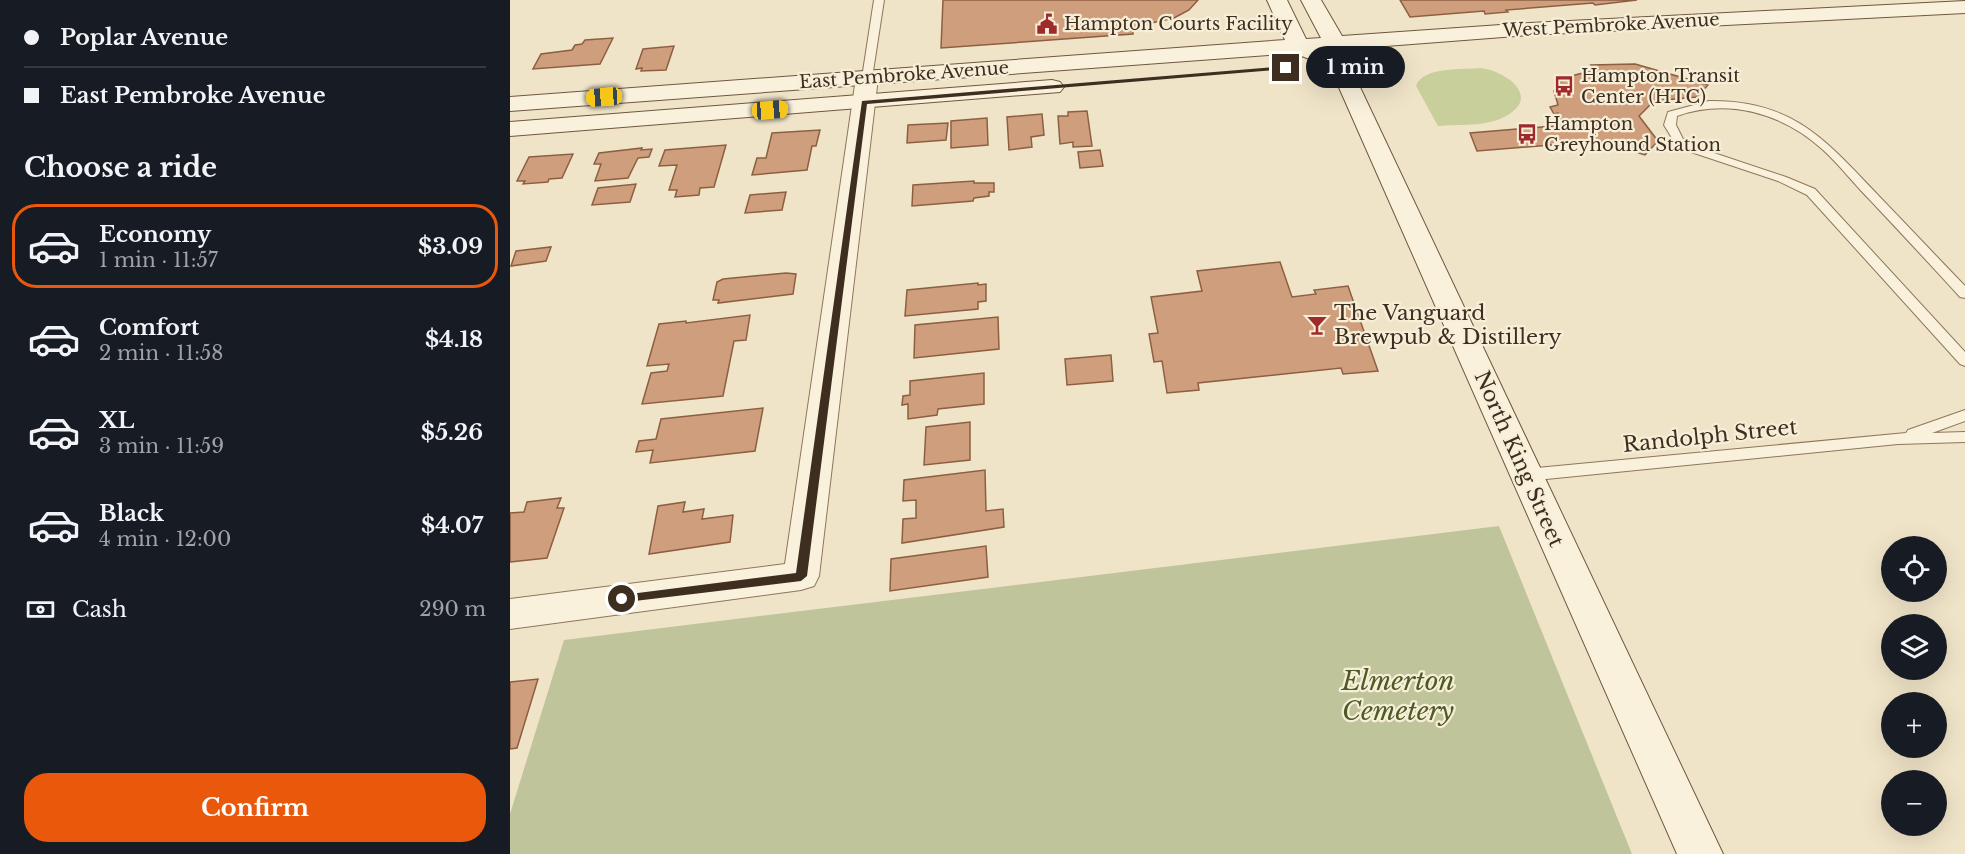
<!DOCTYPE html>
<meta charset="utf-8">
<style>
body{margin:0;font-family:"Libre Baskerville",serif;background:#242831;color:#f1f3f6;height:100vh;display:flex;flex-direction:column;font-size:22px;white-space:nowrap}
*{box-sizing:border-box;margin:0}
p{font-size:20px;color:#9ea1a6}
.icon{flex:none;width:33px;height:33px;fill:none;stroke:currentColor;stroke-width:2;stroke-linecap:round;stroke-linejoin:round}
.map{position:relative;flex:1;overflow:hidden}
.sheet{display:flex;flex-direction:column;background:#171b24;width:510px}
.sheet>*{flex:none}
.banner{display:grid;align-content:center;height:132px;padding:0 24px;background:#171b24}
.tools{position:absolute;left:1371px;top:536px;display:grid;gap:12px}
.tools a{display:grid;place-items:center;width:66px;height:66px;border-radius:50%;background:#171b24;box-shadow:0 6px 24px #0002;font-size:30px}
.end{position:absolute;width:27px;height:27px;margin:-14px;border:8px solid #3d2e20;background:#fff;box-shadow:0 0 0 3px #fff}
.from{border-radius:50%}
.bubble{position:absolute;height:42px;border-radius:21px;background:#171b24;box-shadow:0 6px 24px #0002;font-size:20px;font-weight:700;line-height:42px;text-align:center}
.car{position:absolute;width:18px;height:36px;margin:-18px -9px;border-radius:8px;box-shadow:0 0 4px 2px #0007;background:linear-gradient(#f5c518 24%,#345 0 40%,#f5c518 0 76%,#345 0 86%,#f5c518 0)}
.banner b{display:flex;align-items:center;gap:21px;height:57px;font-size:22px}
.banner b+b{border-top:2px solid #363941}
.banner i{width:15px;height:15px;background:#f1f3f6}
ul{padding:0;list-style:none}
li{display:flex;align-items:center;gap:18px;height:84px;margin:0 12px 9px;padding:0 12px;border:3px solid transparent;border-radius:24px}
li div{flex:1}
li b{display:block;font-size:22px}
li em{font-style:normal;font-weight:700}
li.selected{border-color:#ea580c}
li>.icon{width:54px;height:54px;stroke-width:1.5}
h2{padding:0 24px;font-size:27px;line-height:72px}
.pay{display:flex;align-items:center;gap:15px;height:66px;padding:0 24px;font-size:22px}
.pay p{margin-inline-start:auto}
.button{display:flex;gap:12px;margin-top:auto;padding:12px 24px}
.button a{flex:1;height:69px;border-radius:24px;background:#ea580c;color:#fff;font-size:24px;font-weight:700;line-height:69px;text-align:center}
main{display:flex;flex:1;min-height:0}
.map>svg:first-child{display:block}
</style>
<main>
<section class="sheet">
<div class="banner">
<b><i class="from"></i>Poplar Avenue</b>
<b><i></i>East Pembroke Avenue</b>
</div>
<h2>Choose a ride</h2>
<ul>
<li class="selected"><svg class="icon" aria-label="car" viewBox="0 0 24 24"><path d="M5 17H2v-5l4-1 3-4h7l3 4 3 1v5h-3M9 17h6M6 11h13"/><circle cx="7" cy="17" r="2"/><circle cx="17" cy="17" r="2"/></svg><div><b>Economy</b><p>1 min · 11:57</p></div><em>$3.09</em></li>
<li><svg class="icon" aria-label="car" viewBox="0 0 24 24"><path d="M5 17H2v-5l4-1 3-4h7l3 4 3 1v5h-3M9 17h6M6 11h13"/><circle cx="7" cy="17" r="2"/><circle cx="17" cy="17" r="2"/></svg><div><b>Comfort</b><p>2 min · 11:58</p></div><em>$4.18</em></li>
<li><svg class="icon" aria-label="car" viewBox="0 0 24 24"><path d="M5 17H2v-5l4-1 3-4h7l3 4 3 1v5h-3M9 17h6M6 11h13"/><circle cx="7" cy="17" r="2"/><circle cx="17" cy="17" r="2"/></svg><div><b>XL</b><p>3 min · 11:59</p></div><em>$5.26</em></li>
<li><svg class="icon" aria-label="car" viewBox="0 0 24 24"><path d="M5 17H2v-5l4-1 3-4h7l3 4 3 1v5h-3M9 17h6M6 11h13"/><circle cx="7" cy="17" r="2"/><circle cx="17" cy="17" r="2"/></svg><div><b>Black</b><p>4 min · 12:00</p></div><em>$4.07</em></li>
</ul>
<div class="pay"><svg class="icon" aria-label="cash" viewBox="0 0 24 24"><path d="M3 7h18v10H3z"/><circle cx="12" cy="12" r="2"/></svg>Cash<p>290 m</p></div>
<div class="button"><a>Confirm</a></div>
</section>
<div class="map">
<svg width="1455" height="854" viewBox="0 0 1455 854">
<rect width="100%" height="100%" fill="#f0e4c8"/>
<path fill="#c9cf9b" d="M971 68C998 72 1032 98 994 117 976 127 949 124 928 126L906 86C913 66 953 70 971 68Z"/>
<path fill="#bfc49a" d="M989 526 1122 854H0V814L54 640Z"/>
<g fill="#cf9f7d" stroke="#8d5f41" stroke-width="1.5">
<path d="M433 0H688L679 10 664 18 623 27V34L431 48Z"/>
<path d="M890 0H1127L1085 5 1083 3 996 10 998 12 975 14 974 11 900 17Z"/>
<path d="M103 38 90 64 23 69 31 54 62 50 65 45 72 44 75 40Z"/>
<path d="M164 46 156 70 131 71 132 68 126 69 133 49Z"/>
<path d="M1125 64 1198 85 1187 97 1144 101 1129 116 1148 141 1135 155 1090 141 967 151 960 133 1055 125 1048 113 1044 114 1040 107 1048 105 1044 91 1047 85 1057 77 1085 70 1081 65Z"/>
<path d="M577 111 582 146 563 147V142L550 144 548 116H558V112Z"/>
<path d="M532 114 534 135 521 137 522 147 499 150 497 117Z"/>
<path d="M477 118 478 145 441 148V121Z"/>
<path d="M438 123 436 140 397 143 398 125Z"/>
<path d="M310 130 306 146H302L297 170 242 175 247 158H256L262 133Z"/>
<path d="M216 145 204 187 190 188 189 195 165 197 167 190H159L167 165 149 166 155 150Z"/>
<path d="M132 148 131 150 142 149 139 157 128 158 118 178 85 181 91 164H84L89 153Z"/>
<path d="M590 150 593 166 570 168 568 152Z"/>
<path d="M63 154 52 178 39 179 38 182 13 184 15 181H7L19 157Z"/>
<path d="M464 181V183H484V192H479V196L464 198 463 201 402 206 403 185Z"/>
<path d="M126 184 120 202 82 205 88 188Z"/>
<path d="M276 192 272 210 235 213 240 195Z"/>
<path d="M41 247 36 261 1 266 6 251Z"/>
<path d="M770 262 782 297 806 294 804 290 838 286 868 371 833 374 831 368 688 383 689 390 657 393 652 361 644 362 639 334 648 333 641 297 692 291 687 271Z"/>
<path d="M276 273 286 274 283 294 208 303 209 300H203L207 282 213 279Z"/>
<path d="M468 283V285L476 284V301L468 302V309L395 316 397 290Z"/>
<path d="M240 315 236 340 224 341 213 396 132 404 141 373 157 371 159 364 137 366 149 324 176 321V323Z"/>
<path d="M488 317 489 349 404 358 405 325Z"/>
<path d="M601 355 603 381 557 385 555 359Z"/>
<path d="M474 373V404L428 409 427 415 398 419V404L392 405 393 396 400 395V381Z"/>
<path d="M253 408 245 451 140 463 143 450 126 452 129 441 146 439 151 419Z"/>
<path d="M460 422V460L414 465 416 427Z"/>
<path d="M475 470 476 511 493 509 494 527 392 543 393 519 406 518V500L393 501 394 480Z"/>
<path d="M51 498 47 508H54L37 558 0 562V513L14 512 17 502Z"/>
<path d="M175 502 173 512 194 509 192 519 223 515 220 542 139 554 148 506Z"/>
<path d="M476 546 478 577 380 591 381 559Z"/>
<path d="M28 679 7 748 0 749V682Z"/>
</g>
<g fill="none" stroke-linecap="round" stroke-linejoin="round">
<g stroke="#8d765c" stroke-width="2">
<g id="lane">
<path d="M364 0H374L362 78 357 81 352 78Z"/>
<path d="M1199 101C1281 100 1314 138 1366 193 1396 224 1425 255 1455 286V298L1450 297C1420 264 1390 232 1359 199 1343 183 1329 164 1312 149 1272 113 1218 98 1167 116L1166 125 1173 139 1189 148 1276 177 1305 189 1455 352V366L1450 364 1297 195 1268 181 1181 152 1165 143 1154 125 1158 112Z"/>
<path d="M1455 410V421L1422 433 1455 432V442L1388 444 1016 481 1010 479 1008 475 1010 471 1016 469 1396 433 1398 430Z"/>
</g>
</g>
<g stroke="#8d765c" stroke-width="2">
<path id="street" d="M357 71 365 73 368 78 309 576 304 586 291 590 0 629V599L275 564 346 78 349 73Z"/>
</g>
<g stroke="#6f573f" stroke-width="2">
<g id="secondary">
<path d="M757 0H777L796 39 811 38 791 0H811L832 36 1020 23 1455 1V13L1020 35 837 49 839 64 1213 854H1167L816 58 807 62 784 53 0 111V97L775 40Z"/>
<path d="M542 80 550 82 554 87 550 92 0 136V122Z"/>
</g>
</g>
<use href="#lane" fill="#faf1dc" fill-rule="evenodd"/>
<use href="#street" fill="#faf1dc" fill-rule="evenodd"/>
<use href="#secondary" fill="#faf1dc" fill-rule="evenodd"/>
</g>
<path fill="#3d2e20" d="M776 66 778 69 357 104 297 576 291 581 108 603V596L112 595 286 573 352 101Z"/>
<defs>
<g id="civic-bare" transform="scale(1.62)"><path d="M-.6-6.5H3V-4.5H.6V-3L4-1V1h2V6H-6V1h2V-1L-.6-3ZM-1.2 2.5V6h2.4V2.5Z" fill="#9e2a2b" stroke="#f7eed8" stroke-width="2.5" paint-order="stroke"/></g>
<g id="bus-bare" transform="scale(1.62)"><path d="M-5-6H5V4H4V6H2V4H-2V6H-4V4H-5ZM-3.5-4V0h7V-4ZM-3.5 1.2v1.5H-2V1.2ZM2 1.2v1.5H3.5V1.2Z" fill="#9e2a2b" stroke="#f7eed8" stroke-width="2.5" paint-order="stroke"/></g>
<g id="bar-bare" transform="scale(1.62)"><path d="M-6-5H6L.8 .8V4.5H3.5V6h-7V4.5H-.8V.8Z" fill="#9e2a2b" stroke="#f7eed8" stroke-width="2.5" paint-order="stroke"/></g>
</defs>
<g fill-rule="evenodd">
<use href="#civic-bare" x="537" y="24"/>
<use href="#bus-bare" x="1054" y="86"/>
<use href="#bus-bare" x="1017" y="134"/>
<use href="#bar-bare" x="807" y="325"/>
</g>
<g text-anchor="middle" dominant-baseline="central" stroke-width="4.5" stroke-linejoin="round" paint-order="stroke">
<g font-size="18" fill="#3d2e20" stroke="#f7eed8" text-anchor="start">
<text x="554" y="24">Hampton Courts Facility</text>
<text x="1071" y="76">Hampton Transit<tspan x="1071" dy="21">Center (HTC)</tspan></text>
<text x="1034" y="124">Hampton<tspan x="1034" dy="21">Greyhound Station</tspan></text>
</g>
<g font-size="18" fill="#3d2e20" stroke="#f7eed8">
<text transform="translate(1101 25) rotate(-3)">West Pembroke Avenue</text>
<text transform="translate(394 75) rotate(-4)">East Pembroke Avenue</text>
</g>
<g font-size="21" fill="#3d2e20" stroke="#f7eed8" text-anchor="start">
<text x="824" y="313">The Vanguard<tspan x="824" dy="24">Brewpub &amp; Distillery</tspan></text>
</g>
<g font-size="21" fill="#3d2e20" stroke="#f7eed8">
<text transform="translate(1200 436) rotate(-6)">Randolph Street</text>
<text transform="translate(1009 459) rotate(66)">North King Street</text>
</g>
<g font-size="26" font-style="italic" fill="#4d5a26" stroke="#f7eed8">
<text x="888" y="681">Elmerton<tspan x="888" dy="30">Cemetery</tspan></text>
</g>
</g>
</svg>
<div class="tools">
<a><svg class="icon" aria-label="locate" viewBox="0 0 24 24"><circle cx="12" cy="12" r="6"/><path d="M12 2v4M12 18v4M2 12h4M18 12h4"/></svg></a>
<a><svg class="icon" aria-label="layers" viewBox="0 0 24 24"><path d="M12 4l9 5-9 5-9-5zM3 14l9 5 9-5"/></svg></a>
<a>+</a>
<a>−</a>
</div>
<i class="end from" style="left:112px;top:599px"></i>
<i class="end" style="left:776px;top:68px"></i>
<div class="bubble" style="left:796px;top:46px;width:99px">1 min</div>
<i class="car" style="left:94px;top:97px;rotate:266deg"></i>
<i class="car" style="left:260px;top:110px;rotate:86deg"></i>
</div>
</main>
